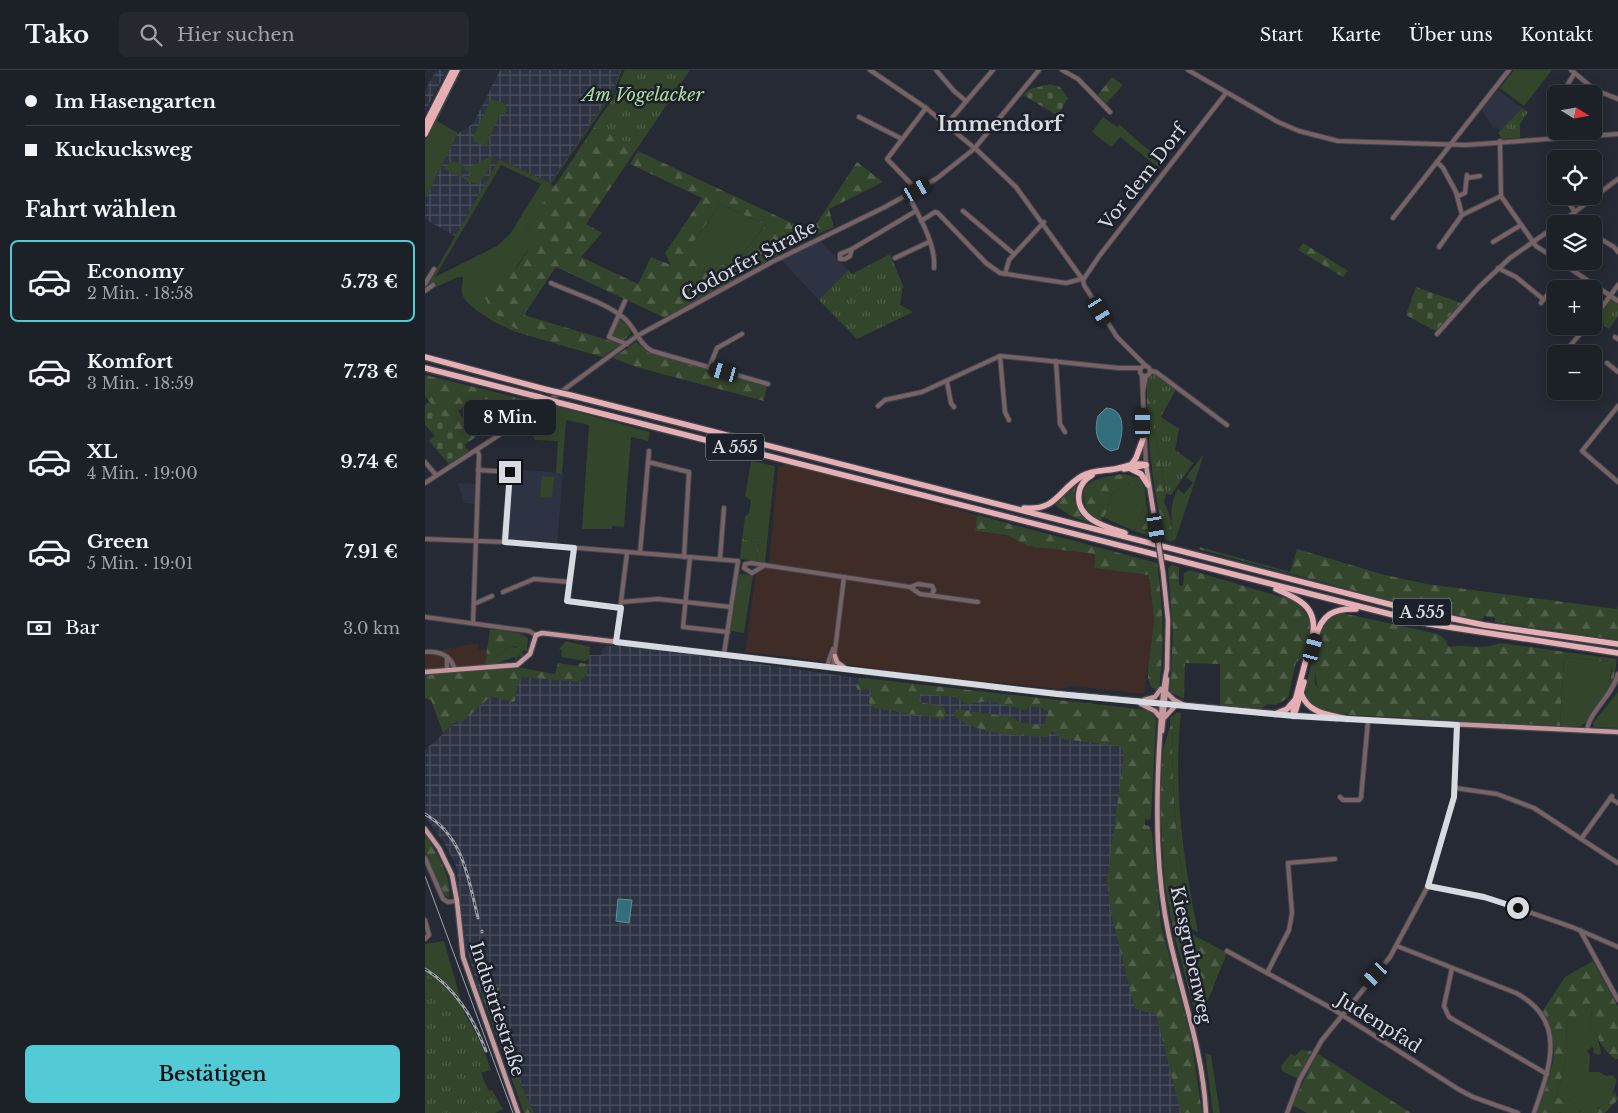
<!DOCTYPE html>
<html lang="de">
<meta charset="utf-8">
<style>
body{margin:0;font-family:"Libre Baskerville",serif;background:#25282f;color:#f1f3f6;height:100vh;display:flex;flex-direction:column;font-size:19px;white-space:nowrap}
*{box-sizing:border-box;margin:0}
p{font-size:16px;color:#a0a3a7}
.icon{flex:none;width:28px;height:28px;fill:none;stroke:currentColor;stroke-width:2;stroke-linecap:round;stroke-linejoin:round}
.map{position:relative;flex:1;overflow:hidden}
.side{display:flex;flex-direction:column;background:#1c2027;width:425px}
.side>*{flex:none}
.top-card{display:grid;align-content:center;height:110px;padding:0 25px;background:#1c2027}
.needle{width:32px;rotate:101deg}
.buttons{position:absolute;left:1122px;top:15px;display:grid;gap:10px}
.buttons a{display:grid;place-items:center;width:55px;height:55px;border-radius:8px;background:#1c2027;box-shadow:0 2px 12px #0003,0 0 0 1px #3a3e44;font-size:25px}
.end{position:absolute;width:22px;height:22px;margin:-11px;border:6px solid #d7dae1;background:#111;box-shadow:0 0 0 2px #111}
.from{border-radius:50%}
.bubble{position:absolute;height:35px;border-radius:8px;background:#1c2027;box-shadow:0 2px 12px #0003,0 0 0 1px #3a3e44;font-size:16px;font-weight:600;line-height:35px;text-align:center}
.car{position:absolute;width:15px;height:30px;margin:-15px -8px;border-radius:6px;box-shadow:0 0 4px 1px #0007;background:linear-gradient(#222 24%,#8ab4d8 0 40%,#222 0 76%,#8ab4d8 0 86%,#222 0)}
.top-card b{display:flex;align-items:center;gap:18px;height:48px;font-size:19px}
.top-card b+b{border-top:1px solid #3a3e44}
.top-card i{width:12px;height:12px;background:#f1f3f6}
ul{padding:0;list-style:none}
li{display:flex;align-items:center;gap:15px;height:82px;margin:0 10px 8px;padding:0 15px;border:2px solid transparent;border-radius:8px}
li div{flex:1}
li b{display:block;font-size:19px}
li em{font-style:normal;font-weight:600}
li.on{border-color:#52cbd7}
li>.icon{width:45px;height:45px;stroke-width:1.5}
h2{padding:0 25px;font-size:22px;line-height:60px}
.pay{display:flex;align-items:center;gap:12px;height:55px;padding:0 25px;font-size:19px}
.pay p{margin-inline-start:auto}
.primary-button{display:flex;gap:10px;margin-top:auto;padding:10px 25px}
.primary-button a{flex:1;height:58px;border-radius:8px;background:#52cbd7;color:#111;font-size:20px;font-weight:600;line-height:58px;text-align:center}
header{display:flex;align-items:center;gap:30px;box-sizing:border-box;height:70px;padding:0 25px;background:#1c2027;border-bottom:1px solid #3a3e44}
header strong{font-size:24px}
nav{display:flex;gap:28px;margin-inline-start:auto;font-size:18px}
.search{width:350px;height:45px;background:#25282f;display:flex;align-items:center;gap:12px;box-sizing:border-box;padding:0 18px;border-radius:8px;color:#a0a3a7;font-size:19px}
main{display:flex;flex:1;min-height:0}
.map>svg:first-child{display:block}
</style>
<header>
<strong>Tako</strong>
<div class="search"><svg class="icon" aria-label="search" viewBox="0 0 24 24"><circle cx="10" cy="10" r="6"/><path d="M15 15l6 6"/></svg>Hier suchen</div>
<nav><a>Start</a><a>Karte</a><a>Über uns</a><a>Kontakt</a></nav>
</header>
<main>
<section class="side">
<div class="top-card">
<b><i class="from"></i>Im Hasengarten</b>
<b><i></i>Kuckucksweg</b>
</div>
<h2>Fahrt wählen</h2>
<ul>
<li class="on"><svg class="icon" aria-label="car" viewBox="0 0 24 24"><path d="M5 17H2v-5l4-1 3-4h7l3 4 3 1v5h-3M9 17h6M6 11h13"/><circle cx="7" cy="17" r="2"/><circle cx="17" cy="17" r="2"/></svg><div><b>Economy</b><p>2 Min. · 18:58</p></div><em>5.73 €</em></li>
<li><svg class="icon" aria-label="car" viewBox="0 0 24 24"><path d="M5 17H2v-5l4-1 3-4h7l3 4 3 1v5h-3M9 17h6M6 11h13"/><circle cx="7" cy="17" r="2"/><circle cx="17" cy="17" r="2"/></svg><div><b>Komfort</b><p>3 Min. · 18:59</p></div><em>7.73 €</em></li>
<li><svg class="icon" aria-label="car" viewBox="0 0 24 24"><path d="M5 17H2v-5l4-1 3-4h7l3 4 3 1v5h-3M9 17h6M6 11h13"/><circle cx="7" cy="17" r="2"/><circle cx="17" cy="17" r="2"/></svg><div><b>XL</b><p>4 Min. · 19:00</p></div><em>9.74 €</em></li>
<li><svg class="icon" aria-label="car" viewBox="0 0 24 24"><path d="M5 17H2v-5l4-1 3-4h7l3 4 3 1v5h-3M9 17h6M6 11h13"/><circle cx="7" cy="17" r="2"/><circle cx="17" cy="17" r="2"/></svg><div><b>Green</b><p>5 Min. · 19:01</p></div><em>7.91 €</em></li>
</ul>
<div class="pay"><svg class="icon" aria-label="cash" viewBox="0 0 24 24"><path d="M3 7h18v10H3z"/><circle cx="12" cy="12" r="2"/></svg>Bar<p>3.0 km</p></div>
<div class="primary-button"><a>Bestätigen</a></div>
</section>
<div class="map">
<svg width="1193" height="1043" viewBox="0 0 1193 1043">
<defs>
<pattern id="industrial-grid" width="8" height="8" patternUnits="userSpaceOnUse" patternTransform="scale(1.25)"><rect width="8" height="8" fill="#2d3343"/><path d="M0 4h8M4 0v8" fill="none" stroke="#4b505e"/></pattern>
<pattern id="forest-firs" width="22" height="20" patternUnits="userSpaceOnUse" patternTransform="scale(1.25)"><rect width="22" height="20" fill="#33452a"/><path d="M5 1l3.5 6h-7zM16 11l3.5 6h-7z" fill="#505f49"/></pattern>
<pattern id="cemetery-stones" width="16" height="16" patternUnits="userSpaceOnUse" patternTransform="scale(1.25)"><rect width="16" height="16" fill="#33452a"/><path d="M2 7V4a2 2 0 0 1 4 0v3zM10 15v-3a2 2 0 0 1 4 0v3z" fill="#505f49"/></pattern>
<pattern id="park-tufts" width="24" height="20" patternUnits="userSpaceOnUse" patternTransform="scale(1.25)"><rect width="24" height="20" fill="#33452a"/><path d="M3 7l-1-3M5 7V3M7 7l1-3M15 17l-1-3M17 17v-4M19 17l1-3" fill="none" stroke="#505f49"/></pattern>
</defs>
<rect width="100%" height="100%" fill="#252a34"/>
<g fill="#3f2c26">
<path d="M362 394 552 445 550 461 582 465 602 476 670 484 669 498 724 505 729 551 719 624 647 616 636 619 481 604 415 593 320 582 331 504 344 493 353 397Z"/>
<path d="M53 573V579L62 580 60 594 0 599V583Z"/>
</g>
<g fill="url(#industrial-grid)">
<path d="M11 0H22L0 42V21Z"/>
<path d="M75 0H195L189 19 125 113 74 89 30 166 0 149V129L33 63 48 54Z"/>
<path d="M181 576H198L279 586 705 647 703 677 765 1043H109L82 985 74 917 55 923 41 877 31 795 17 770 0 746V680L89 600 151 608 162 602 164 585H176L177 579Z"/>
</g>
<g fill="#2d3343">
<path d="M1073 20 1097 38 1075 61 1072 57 1069 58 1056 39Z"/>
<path d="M396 171 423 200 394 230 356 190Z"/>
<path d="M88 399 138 403 132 474 82 470Z"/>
<path d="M33 413 50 414V434L39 433Z"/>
</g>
<g fill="#33452a" fill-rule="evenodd">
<path d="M35 0H37L12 51 33 63 0 129V70Z"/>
<path d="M195 0H197L189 22 126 114 130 117 102 157 113 165 86 205 73 213 66 241 98 264C84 261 39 238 37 223 36 218 38 212 38 207H33L9 218 7 214H3L74 89 125 113 189 19ZM76 95 116 114 85 164 72 176 10 207Z"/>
<path d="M1089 0H1127L1099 36 1075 18Z"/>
<path d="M66 30H70L80 34 82 40 80 45 76 43 62 73 66 75 61 77 49 71 48 67Z"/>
<path d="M678 47 692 57 694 54 716 74 741 92 734 98 695 67 686 77 667 62Z"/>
<path d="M68 85 65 97 54 114 42 112V110L19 99 25 91 39 95 35 104 43 108 46 103 38 99 40 96 45 97Z"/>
<path d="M295 134 341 155 307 196 304 194 294 196 284 203 278 200 261 182Z"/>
<path d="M124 334 225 362 223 371 206 367 199 457 187 456V459H157L164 355 142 350 141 351 137 403H131L133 371 110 370 98 351Z"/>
<path d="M779 384 750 471 747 470C747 450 743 437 753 419L759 424 768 413 761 407Z"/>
<path d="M326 391 350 396 340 493 331 491 334 473 317 469 320 447 324 443 326 430 320 427Z"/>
<path d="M117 406 129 407 127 428 115 427Z"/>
<path d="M705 414 720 419 721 433 709 461 678 447 682 441 687 423Z"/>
<path d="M315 504 328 505 319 563 306 561 305 558 312 509Z"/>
<path d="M94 563 103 568 102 581H97L98 585 96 587 94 585 92 589 90 590V587L69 594V589L85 576 91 578 99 570Z"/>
<path d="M141 571 165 577 164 589 160 591 136 587 137 580 134 579Z"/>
<path d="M890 581 892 586 890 614 912 640 924 646 892 640 882 631 880 617Z"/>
<path d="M1139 587 1185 592 1186 595 1185 614 1188 615 1160 653 1156 656H1135Z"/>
<path d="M1193 622V658L1169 657 1168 653Z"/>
<path d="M752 642 756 643C748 717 758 789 773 862L764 858C755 791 745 724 748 656H745V648Z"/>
<path d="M19 871 68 1043H0V874Z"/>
<path d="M1164 938 1167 940 1165 958 1171 960 1176 983 1174 985 1168 983 1169 979 1167 977 1162 981 1165 986 1164 1002H1174L1181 1006 1188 1005 1192 1010 1186 1028 1170 1040 1154 1041 1155 1043H1133L1148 1039 1147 1030 1140 1031 1131 1026C1135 1012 1140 999 1142 984 1143 970 1139 957 1144 945L1147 947V954Z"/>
<path d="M780 983 786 985 795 1043H788Z"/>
</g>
<g fill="url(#forest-firs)">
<path d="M200 0H231L248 25 161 154 177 163 156 187 213 214 226 187 246 195 240 183 277 128 205 94 213 81 386 162 432 92 458 112 404 139 409 157 381 169 324 202 309 194 341 155 295 134 261 182 278 192V200L284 203 294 196 304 194 317 201 318 205 240 248 131 197 99 245 196 274 177 287 98 264 66 241 55 217C91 210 94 193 112 165L102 157 188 29Z"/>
<path d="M687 7 698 15 680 35 672 26Z"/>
<path d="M878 173 923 201 918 207 873 180Z"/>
<path d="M211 272 224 283 342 315 339 331 211 297 188 288Z"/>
<path d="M0 305 115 333 68 366 42 335 33 341 51 367 39 375 0 326Z"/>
<path d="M725 307 728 353 741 423 739 432C746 445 747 457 747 472L739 469C728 416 721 365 722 311Z"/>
<path d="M699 404 714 408 720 419 705 414 687 423 682 441 676 451 664 444C647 410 672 408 699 404Z"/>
<path d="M652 412C646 434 650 439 666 453L647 447 630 435Z"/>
<path d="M721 433 728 467 709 461Z"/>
<path d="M552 445 732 493C738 539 740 572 734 618L731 620 726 617 723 608V598L729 551 724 505 669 498 670 484 602 476 582 465 550 461Z"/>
<path d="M775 477 865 502 872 479 960 505 1002 514 1192 539 1193 534V570L1070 552V548L1059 546 1057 550 1021 543 1017 541 1018 539 974 530 972 532 773 479Z"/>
<path d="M747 495 754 497V515L758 516 759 503 765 500 870 531C891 551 886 562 879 587L871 592 863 628 851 635 843 634 835 640 795 635V594L760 593 759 629 745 622 748 562 743 498Z"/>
<path d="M917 543 1013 564 1020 569 1023 576C1029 577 1034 575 1039 576 1053 577 1062 578 1075 573L1192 589 1188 615 1185 614 1187 600 1185 592 1139 587 1135 656 924 645C916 642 906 639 900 633 885 619 889 563 903 550 907 547 912 545 917 543Z"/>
<path d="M65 559 94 563 99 570 97 577 85 576 69 589V594H60Z"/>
<path d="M133 593 153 596 154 593 163 594 162 605 154 612 98 607 93 612 90 631 87 632 66 626 36 653 32 651 18 663 6 630 0 628V605L97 598 130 604Z"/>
<path d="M437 608 714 639C723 641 729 642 731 651L726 747 725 750 720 749V755L724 756 727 763 736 855 766 968 777 1043H756L731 944 710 939 686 843 682 811 699 684 695 676 637 669 633 664 627 662 622 667C592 665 552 666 529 645L531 639 586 647 597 653 619 655 623 642 617 638 604 636 601 640 565 631 542 634 530 627 495 624 494 632 519 637 521 643 519 649 449 638 444 632 447 619 434 620 431 617Z"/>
<path d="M745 656H748C745 726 755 794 765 863L802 883 773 954 749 864 740 816 735 739 738 680Z"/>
<path d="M0 765C11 779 28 810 24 828L17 823 0 783Z"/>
<path d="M1168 891 1193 937V989H1190C1179 980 1174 974 1171 961L1165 958 1167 940H1162L1161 946 1157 948 1156 957 1153 958 1147 954V947L1144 946C1139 957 1143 970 1142 984 1140 999 1135 1012 1131 1026L1140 1031 1147 1030 1149 1039 1133 1043H1112C1123 1000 1141 986 1117 942L1140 907Z"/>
<path d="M74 917 82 985 109 1043H99L56 923Z"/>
<path d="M876 980 887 981 873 1009 857 1001 856 996 866 984 870 986Z"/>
<path d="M892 983 986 1043H882L867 1035Z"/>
<path d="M1190 1022 1193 1029 1180 1043H1155V1038L1159 1037 1173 1039Z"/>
</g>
<g fill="url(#cemetery-stones)">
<path d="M625 14 635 17 643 28 633 46 598 25 605 19Z"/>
<path d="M991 217 1036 233 1012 262 981 245Z"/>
<path d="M5 332 44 381 24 394 4 371 10 366 0 355V335Z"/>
</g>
<g fill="url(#park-tufts)">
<path d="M200 0H265L213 77 168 57 189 27Z"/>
<path d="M1097 38 1103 42 1095 54V68L1077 69 1073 63Z"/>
<path d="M465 184 478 216 475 235 488 242 432 269 394 230 423 200 427 204Z"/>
<path d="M1186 229 1193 234V246L1184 259 1171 250Z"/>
<path d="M194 249 202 255 206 263 199 271 186 265Z"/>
<path d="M729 304 751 319 736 347 754 359 750 380 768 393 746 425 741 423 728 353 725 307Z"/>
<path d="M317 469 334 473 331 491 315 489Z"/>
<path d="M0 904C36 928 52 961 66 1000L55 1003 64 1021 67 1020 78 1039 70 1043H0Z"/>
</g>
<g fill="#326e7b" stroke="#648e9a">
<path d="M681 338C702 339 698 364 693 379L686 381C671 375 669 360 673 346Z"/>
<path d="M193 829 207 830 204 853 191 851Z"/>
</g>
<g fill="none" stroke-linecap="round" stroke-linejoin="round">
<g stroke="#414650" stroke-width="6">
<g id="minor">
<path d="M445 0 501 38 553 81 591 117 658 210 659 215 692 267 721 296"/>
<path d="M511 0 529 21 541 31"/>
<path d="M637 0 653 9 685 42"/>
<path d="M763 0 853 52 874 61 913 71 1041 75 1193 64"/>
<path d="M1146 0 1170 20 1193 29"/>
<path d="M1137 24 1149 4"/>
<path d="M434 47 477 69"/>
<path d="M521 55 568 0"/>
<path d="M1075 71 1076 126 1111 176 1131 189"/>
<path d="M1012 92 1018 98 1031 122 1037 145"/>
<path d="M1042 108 1055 106"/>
<path d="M492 120 462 89 501 38"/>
<path d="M483 125C494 146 511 174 509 198"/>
<path d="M1033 126 1040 123 1042 105"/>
<path d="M1139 126 1150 142"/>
<path d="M538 141 589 184"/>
<path d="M968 148 1084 0"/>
<path d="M496 151 510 142 513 143 561 193 575 203 641 213 656 209"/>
<path d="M1134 154 1193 109"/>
<path d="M1169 165 1189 177 1193 182"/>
<path d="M1068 172 1096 155"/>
<path d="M1014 177 1037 145 1076 126"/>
<path d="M427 179 425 186 420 189H415V184L427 179 491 141"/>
<path d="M470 188 504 172"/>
<path d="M1134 191 1193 231"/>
<path d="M1073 198 1091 207 1118 229"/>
<path d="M580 204 584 190 619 152"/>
<path d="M658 210 675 185 801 23"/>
<path d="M126 213C147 223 183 233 200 249 211 259 214 274 227 281L343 314"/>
<path d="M0 214 9 199"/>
<path d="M0 221 8 215"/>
<path d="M200 231 184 267 202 274"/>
<path d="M1116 233 1122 225"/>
<path d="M1169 248 1193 215"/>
<path d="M1012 264 1054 217 1085 188 1131 156"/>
<path d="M1190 267 1193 269"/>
<path d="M1144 277 1162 256"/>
<path d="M575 286 580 342 584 350"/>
<path d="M631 291 635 354 640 362"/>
<path d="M1182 293 1193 302"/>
<circle cx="720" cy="301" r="5"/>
<path d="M284 298 292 278 317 264"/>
<path d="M725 301 731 302 802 355"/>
<path d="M717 306 721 395"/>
<path d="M522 312 526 333 529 337"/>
<path d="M718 321 721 306"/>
<path d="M453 336 460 330 497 322 575 286 694 298H716"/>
<path d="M1193 336 1157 381 1193 412"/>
<path d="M0 392 11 405"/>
<path d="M223 392 264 402 259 487"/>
<path d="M53 400 85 402 79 472"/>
<path d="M0 413 99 349 212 266 347 192 458 138 511 109 549 79 614 0"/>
<path d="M0 469 79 472 313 491 299 584"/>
<path d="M149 478 143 531 196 538"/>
<path d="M215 483 224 381"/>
<path d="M265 487 258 557 303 562"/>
<path d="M295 489 299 438"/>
<path d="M340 495 327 503 319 498 320 494 326 493 485 517 493 514 507 516 509 520 507 524"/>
<path d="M485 517 495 524 553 532"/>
<path d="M78 522 109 509 145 512"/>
<path d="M196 532 233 529 306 537"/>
<path d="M49 534 67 526"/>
<path d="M0 547 104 561 111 565"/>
<path d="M48 553 54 385 52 380"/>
<path d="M191 572 202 483"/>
<path d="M0 582C14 581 26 585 30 600"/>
<path d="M402 596 408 579"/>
<path d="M408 597 419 507"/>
<path d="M22 600V587"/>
<path d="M1162 660C1164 642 1188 625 1193 604"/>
<path d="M1030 718 1072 724 1109 738 1193 793"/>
<path d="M915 727 918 730H934L936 728 943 651"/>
<path d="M1185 728 1193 733"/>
<path d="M1156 769 1187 726"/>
<path d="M0 788 18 829 23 832 32 831"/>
<path d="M1003 816 1066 829 1147 857 1193 877"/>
<path d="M0 850 4 865 0 869"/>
<path d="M1155 860 1193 930"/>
<path d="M972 876 1091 923C1144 951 1124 999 1109 1043"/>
<path d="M802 881 906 938 1033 1019 1048 1027 1093 1043"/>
<path d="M1027 898 1019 936 1024 947 1122 1004"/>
<path d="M842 903 864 860 867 843 863 793 910 789"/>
<path d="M862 1043 875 1009 897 970 965 887 1003 816 1029 727 1032 655"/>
</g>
</g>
<g stroke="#414650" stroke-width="7">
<g id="major">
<path d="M721 395 731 458"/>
<path d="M738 502 743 550 742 599"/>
<path d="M410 586 412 592 419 597"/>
<path d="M742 599C736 626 736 653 734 681 731 743 731 805 744 866 757 925 778 982 781 1043"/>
<path d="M0 602 92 595 105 584 111 565 117 563 596 620 912 649"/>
<path d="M742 623 749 630 759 635"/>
<path d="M719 630 730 627 736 619"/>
<path d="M716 634 730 641 734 646"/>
<path d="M740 647 751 635"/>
<path d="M920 649 1193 662"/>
<path d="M737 661 742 609"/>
<path d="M0 759 14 778 27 805 32 831 38 887 93 1043"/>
</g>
</g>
<g stroke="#414650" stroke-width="8">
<g id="highway">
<path d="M0 55 28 0"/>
<path d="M0 64 32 0"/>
<path d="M0 287 123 320"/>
<path d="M0 298 114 327"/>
<path d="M145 325 991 541 1059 555 1193 574"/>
<path d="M135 333 1004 554 1193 583"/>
<path d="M706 395 711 388 718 369"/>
<path d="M699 399 721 395"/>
<path d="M706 399 716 404 723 415"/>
<path d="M667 405C660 409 655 415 654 423 650 449 681 457 700 463"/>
<path d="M599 438C632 441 633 420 657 406 667 400 679 401 690 399 701 397 710 392 721 395"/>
<path d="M851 519C872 528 892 536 888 563L868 639 869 646"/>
<path d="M891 567C896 545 909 538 931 539"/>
<path d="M876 623C883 644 905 645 923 649"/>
<path d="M850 644 862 639 869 631"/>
<path d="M869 646 879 612"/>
</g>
</g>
<use href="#minor" stroke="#786264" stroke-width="4"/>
<use href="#major" stroke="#c7999d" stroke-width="4.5"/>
<use href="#highway" stroke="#e6afb3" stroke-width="5.5"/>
<path stroke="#9ea1a9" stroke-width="1" d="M0 806 88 1043"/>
<g stroke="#9ea1a9" stroke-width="3">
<g id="rail">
<path d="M0 744C39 767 43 808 53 848"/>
<path d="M57 861V862"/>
<path d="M0 899C31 918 48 948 61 981"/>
</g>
</g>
<use href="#rail" stroke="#1c202a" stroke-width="1" stroke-dasharray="4" stroke-linecap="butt"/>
<g stroke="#414650" stroke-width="7" stroke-linecap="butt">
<path id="major-bridge" d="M731 458 738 502"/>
</g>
<g stroke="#414650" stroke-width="8" stroke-linecap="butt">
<g id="highway-bridge">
<path d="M123 320 145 325"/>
<path d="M114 327 135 333"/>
</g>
</g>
<use href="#major-bridge" stroke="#c7999d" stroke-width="4.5"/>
<use href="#highway-bridge" stroke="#e6afb3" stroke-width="5.5"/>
</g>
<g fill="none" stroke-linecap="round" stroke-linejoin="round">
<path stroke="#d7dae1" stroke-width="6" d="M85 402 80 472 149 478 142 531 196 538 191 572 632 624 869 646 1032 655 1029 727 1003 816 1059 827 1093 838"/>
</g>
<g text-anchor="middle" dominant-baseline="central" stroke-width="5" stroke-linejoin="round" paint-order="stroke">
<g fill="#1c202a" stroke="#9fa2aa" stroke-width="1">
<rect x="281" y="363.5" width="58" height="27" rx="4"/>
<rect x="968" y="528.5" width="58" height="27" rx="4"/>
</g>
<g font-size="16" font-weight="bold" fill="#d7dae1">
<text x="310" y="377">A 555</text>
<text x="997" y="542">A 555</text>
</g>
<g font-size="18" font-style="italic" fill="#b2dc9d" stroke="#1c202a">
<text x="218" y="25">Am Vogelacker</text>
</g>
<g font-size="18" fill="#d7dae1" stroke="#1c202a">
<text transform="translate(718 107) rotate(-52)">Vor dem Dorf</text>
<text transform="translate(324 191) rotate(-28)">Godorfer Straße</text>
<text transform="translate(766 885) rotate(78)">Kiesgrubenweg</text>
<text transform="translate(72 939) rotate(72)">Industriestraße</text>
<text transform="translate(954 953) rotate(32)">Judenpfad</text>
</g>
<g font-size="20" font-weight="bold" fill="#d7dae1" stroke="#1c202a">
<text x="575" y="54">Immendorf</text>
</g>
</g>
</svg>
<div class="buttons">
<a><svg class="needle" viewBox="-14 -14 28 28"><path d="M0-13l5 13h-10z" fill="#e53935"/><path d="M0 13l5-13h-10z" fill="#a0a3a7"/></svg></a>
<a><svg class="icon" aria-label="locate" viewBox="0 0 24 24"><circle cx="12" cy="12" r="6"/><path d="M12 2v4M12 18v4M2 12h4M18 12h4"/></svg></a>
<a><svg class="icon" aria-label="layers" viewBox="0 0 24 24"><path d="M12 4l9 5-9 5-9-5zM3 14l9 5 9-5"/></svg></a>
<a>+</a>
<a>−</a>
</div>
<i class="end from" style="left:1093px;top:838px"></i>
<i class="end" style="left:85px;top:402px"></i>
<div class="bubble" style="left:39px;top:330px;width:92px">8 Min.</div>
<i class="car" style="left:492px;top:120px;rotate:60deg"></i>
<i class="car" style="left:675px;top:241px;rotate:148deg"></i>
<i class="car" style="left:299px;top:302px;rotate:286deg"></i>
<i class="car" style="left:718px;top:353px;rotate:0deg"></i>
<i class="car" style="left:731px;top:458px;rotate:171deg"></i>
<i class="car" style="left:888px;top:578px;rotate:15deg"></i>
<i class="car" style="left:950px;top:905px;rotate:223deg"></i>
</div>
</main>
